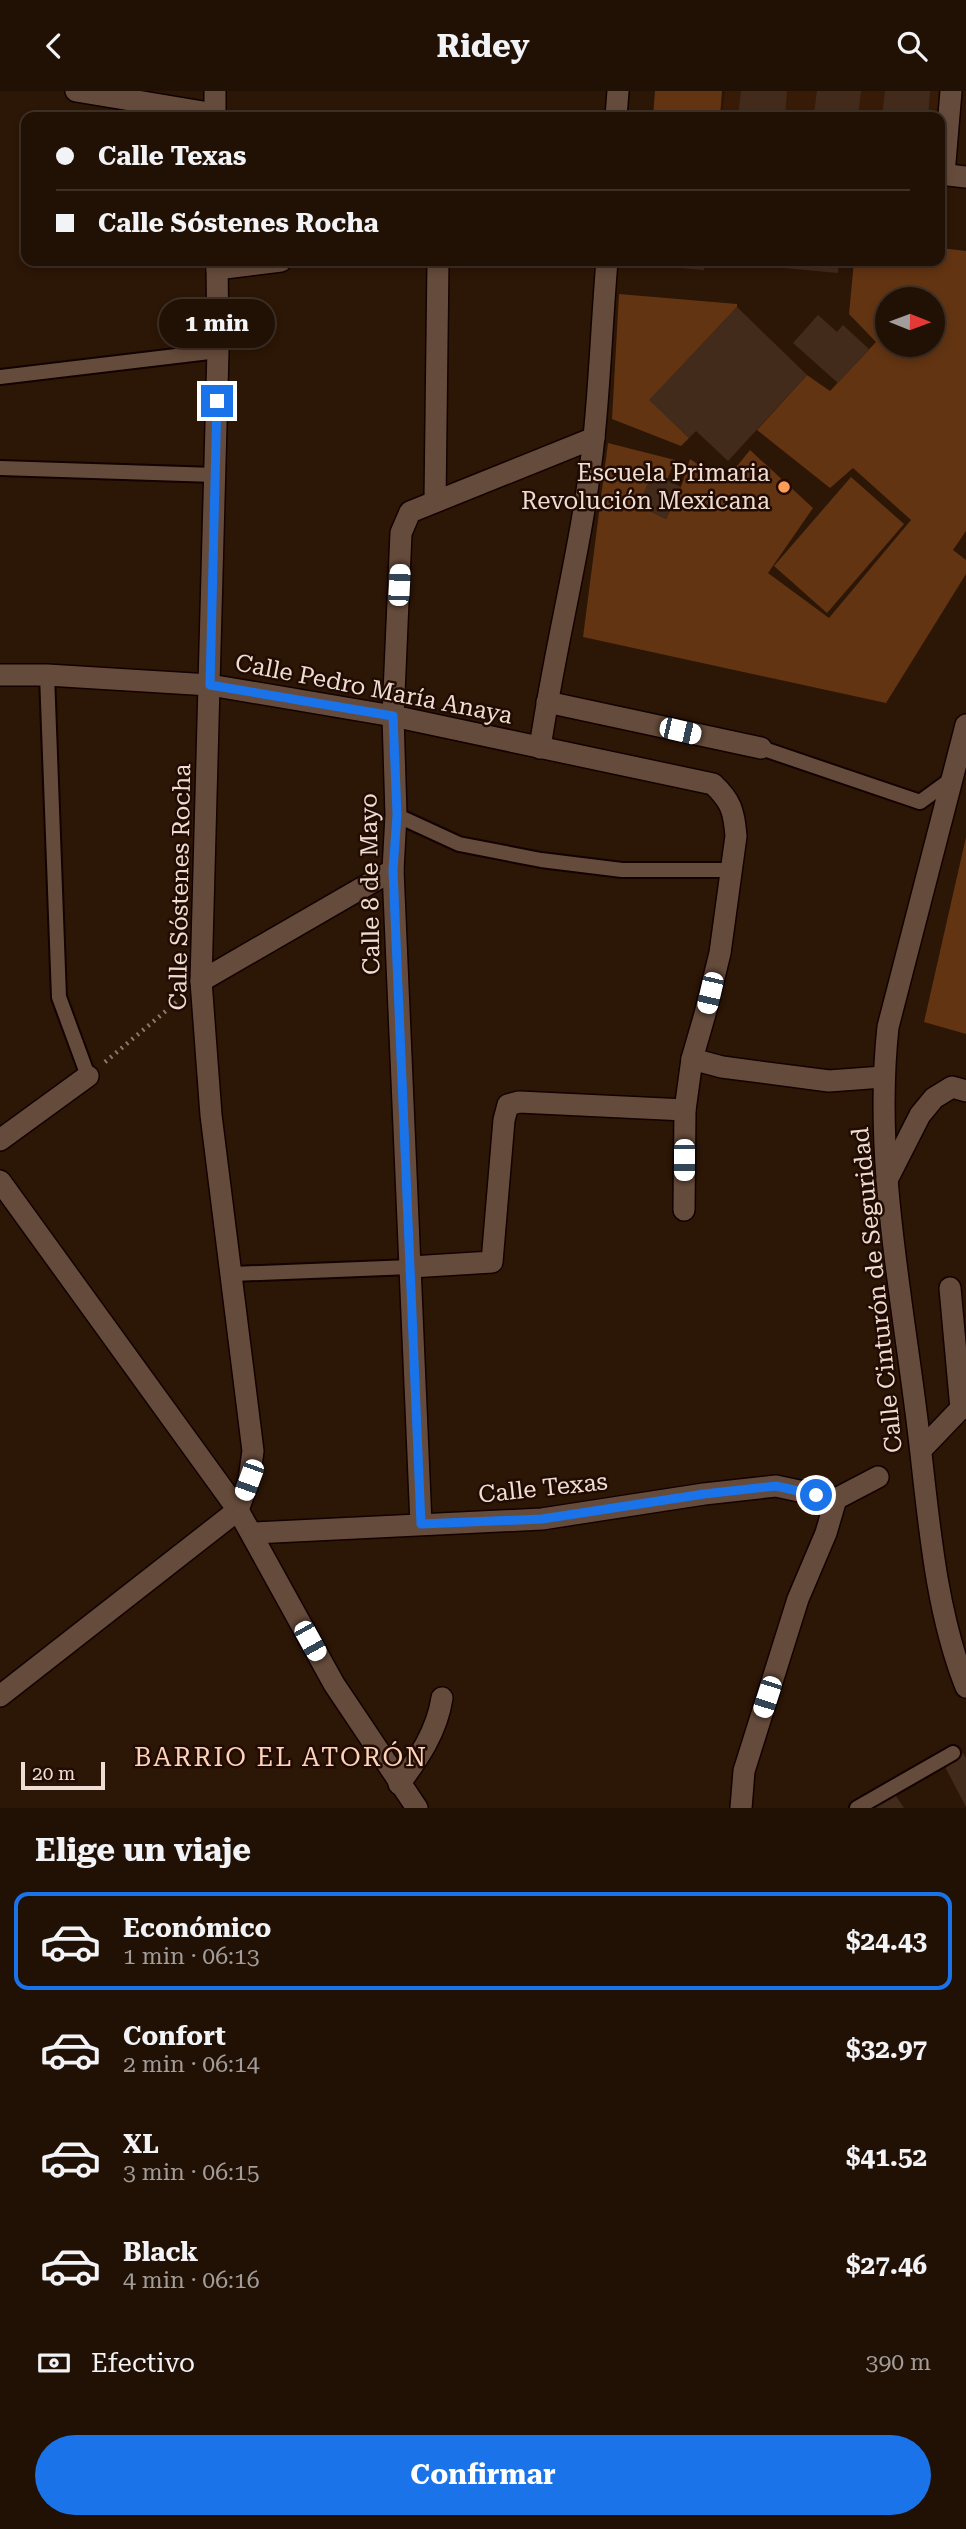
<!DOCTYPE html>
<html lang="es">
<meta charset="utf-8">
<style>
body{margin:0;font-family:"Roboto Serif",serif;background:#29190e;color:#f1f3f6;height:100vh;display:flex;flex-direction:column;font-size:26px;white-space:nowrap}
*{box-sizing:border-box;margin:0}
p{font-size:23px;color:#a29d9a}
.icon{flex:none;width:38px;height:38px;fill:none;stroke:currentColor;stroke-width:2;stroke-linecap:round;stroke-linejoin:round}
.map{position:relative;height:1717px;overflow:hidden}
.side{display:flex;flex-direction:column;background:#211004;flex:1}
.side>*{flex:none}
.hud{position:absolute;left:21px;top:21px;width:924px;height:154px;border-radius:14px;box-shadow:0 4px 10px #0003,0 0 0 2px #3e3026;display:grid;align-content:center;height:154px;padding:0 35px;background:#211004}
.needle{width:46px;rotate:91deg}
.fabs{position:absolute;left:875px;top:196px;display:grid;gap:14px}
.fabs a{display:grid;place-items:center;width:70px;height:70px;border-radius:50%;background:#211004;box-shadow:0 4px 10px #0003,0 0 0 2px #3e3026;font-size:35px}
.scale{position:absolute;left:21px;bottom:18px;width:84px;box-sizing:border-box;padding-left:7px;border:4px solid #edddd4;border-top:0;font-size:19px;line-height:24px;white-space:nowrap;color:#edddd4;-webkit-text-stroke:5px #220c01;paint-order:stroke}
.end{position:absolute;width:32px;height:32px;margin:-16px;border:9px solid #1a73e8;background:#fff;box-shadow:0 0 0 4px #fff}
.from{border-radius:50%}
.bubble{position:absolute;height:49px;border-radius:24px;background:#211004;box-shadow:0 4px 10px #0003,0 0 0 2px #3e3026;font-size:23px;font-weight:700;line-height:49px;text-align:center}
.car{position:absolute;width:21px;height:42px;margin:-21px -10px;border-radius:9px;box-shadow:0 0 5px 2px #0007;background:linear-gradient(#fff 24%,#345 0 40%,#fff 0 76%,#345 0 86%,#fff 0)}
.hud b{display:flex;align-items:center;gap:24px;height:66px;font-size:26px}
.hud b+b{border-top:2px solid #3e3026}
.hud i{width:18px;height:18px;background:#f1f3f6}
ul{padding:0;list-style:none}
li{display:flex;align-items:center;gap:21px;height:98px;margin:0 14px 10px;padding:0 21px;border:4px solid transparent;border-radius:14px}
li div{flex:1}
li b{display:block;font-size:26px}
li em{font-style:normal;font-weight:700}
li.selected{border-color:#1a73e8}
li>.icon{width:63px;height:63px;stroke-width:1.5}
h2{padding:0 35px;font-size:32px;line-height:84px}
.pay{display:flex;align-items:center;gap:18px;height:77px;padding:0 35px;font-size:26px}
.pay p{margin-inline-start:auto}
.action{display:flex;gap:14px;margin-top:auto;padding:14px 35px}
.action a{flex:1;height:80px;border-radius:42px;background:#1a73e8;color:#fff;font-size:28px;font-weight:700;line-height:80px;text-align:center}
header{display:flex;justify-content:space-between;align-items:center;height:91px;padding:0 35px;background:#211004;font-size:32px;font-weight:700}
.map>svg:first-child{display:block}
</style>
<header><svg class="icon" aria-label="back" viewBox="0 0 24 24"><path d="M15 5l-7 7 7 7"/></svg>Ridey<svg class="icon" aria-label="search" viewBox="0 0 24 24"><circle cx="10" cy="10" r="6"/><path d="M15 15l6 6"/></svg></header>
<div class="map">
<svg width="966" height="1717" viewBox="0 0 966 1717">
<rect width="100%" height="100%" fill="#2c1606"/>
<path fill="#371b07" d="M725 0H940L938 26H722Z"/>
<g fill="#623412" fill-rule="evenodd">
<path d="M655 0H722L720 26H653Z"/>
<path d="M940 157 966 160V440L953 459 966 469V483L886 612 583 546 608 352 675 369 667 389 653 383 638 414 666 428 681 396 690 368 724 391 750 359 813 417 768 482 829 527 911 429 853 377 830 397 757 339 807 284 830 300 876 251 849 223 854 170H940ZM887 208H933V254H887Z"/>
<path d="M619 203 737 213V216L650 309 689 347 681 355 612 328Z"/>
<path d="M851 386 904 433 827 522 774 475Z"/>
<path d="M966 746V943L924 931Z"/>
</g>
<g fill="#432b1c">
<path d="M741 0H787L785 26H738Z"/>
<path d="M817 0H861L858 26 814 22Z"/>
<path d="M885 0H930L928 26H882Z"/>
<path d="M623 170H705L704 179 623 172Z"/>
<path d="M740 170H839L838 182 740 173Z"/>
<path d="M737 216 807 284 728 370 696 340 689 347 649 309Z"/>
<path d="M818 224 837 241 843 234 869 258 838 292 793 252Z"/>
<path d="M653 382 681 396 666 428 638 414Z"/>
<path d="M963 1662 966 1667V1716L944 1674Z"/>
<path d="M894 1702 904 1717H868Z"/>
</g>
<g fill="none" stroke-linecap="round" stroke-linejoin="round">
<g stroke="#130200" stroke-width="18">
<g id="lane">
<path d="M0 286 218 260"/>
<path d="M0 377 215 384"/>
<path d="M47 584 59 906 88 985"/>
<path d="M761 657 920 711 953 687"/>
<path d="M396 724 459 753 541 769 622 779H729"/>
<path d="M232 1183 411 1176"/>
<path d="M857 1717 953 1662"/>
</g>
</g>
<g stroke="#130200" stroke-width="24">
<g id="street">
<path d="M76 0 215 23"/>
<path d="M215 0V26"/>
<path d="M616 26 618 0"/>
<path d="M940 83 966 86"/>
<path d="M944 83 951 0"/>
<path d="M217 170 218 260 201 890 211 1024 253 1360 249 1389 238 1419"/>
<path d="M217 178 281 170"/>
<path d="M435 410 438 170"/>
<path d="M0 584H47L210 594 393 625 713 693C731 710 734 720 736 745L720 862 705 923 692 968 685 1019 684 1119"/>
<path d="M547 611 761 657"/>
<path d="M966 634 888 936C874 1064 900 1194 916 1321 928 1412 932 1510 966 1596"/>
<path d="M540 657C555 553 583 451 594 346 600 288 602 228 607 170"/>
<path d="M201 890 393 779"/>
<path d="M692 968 722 976 829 990 883 986"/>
<path d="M0 1049 88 985"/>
<path d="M887 1089 920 1024 934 1007 952 996 966 1000"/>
<path d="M0 1090 238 1419 334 1593 417 1717"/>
<path d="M411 1176 492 1171 504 1029 508 1014 519 1011 685 1019"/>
<path d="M950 1197 961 1318"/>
<path d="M921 1359 966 1312"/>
<path d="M421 1433 393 779 396 724 393 625 401 442 410 421 594 347"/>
<path d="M252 1442 542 1428 704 1403 776 1395 836 1408"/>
<path d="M0 1605 238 1419"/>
<path d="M399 1693C419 1667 437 1640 442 1607"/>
<path d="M741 1717 744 1680 798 1508 826 1442 836 1408 878 1386"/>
</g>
</g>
<path stroke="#8b786b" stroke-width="4.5" stroke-dasharray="2 5" stroke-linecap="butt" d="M105 971 179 909"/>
<use href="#lane" stroke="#654b3b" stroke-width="14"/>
<use href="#street" stroke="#654b3b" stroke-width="21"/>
</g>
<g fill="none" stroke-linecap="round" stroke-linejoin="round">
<path stroke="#1a73e8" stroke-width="9" d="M217 310 210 594 393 625 397 724 393 779 421 1433 542 1428 704 1403 776 1395 816 1404"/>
</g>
<circle fill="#fe9c58" stroke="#220c01" stroke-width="2.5" cx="784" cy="396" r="7"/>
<g text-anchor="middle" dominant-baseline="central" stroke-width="5" stroke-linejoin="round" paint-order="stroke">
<g font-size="24" fill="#edddd4" stroke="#220c01" text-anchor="end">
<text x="770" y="382">Escuela Primaria<tspan x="770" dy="28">Revolución Mexicana</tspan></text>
</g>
<g font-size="24" fill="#edddd4" stroke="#220c01">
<text transform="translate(374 598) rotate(11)">Calle Pedro María Anaya</text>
<text transform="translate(370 793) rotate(-91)">Calle 8 de Mayo</text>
<text transform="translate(180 796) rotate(-89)">Calle Sóstenes Rocha</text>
<text transform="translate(877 1199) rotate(-96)">Calle Cinturón de Seguridad</text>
<text transform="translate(543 1397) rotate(-6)">Calle Texas</text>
</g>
<g font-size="26" letter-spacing="2" fill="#fed3b9" stroke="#220c01">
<text x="281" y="1666">BARRIO EL ATORÓN</text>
</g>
</g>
</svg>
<div class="fabs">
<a><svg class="needle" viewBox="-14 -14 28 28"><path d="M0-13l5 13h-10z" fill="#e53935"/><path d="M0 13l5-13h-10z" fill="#a29d9a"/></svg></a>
</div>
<div class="scale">20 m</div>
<i class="end from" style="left:816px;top:1404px"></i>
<i class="end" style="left:217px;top:310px"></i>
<div class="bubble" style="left:159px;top:208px;width:116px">1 min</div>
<i class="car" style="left:399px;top:494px;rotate:3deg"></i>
<i class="car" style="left:680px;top:640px;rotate:103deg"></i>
<i class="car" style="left:710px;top:902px;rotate:193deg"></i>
<i class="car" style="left:684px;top:1069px;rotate:180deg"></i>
<i class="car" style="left:249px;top:1389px;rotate:200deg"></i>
<i class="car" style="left:310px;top:1550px;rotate:151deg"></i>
<i class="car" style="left:767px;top:1606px;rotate:198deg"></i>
<div class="hud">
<b><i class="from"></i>Calle Texas</b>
<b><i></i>Calle Sóstenes Rocha</b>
</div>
</div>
<section class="side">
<h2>Elige un viaje</h2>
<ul>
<li class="selected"><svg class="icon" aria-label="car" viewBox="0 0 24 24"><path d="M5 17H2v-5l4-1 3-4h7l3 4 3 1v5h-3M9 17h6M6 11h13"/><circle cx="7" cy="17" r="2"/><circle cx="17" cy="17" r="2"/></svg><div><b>Económico</b><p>1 min · 06:13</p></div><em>$24.43</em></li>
<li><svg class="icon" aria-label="car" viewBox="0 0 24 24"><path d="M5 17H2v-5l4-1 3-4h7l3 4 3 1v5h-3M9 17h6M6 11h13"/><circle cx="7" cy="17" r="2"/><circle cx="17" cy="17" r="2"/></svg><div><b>Confort</b><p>2 min · 06:14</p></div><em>$32.97</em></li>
<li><svg class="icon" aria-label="car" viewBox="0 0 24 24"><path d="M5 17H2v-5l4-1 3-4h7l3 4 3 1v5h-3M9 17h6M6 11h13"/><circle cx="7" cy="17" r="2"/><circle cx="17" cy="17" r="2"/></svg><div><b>XL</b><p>3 min · 06:15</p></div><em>$41.52</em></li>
<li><svg class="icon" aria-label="car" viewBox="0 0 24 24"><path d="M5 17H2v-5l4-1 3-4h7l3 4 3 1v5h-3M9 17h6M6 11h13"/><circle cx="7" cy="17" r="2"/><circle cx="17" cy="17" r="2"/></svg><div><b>Black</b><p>4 min · 06:16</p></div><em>$27.46</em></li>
</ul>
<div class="pay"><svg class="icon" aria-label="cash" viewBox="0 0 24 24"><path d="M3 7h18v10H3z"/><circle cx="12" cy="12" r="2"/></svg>Efectivo<p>390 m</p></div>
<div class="action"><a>Confirmar</a></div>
</section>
